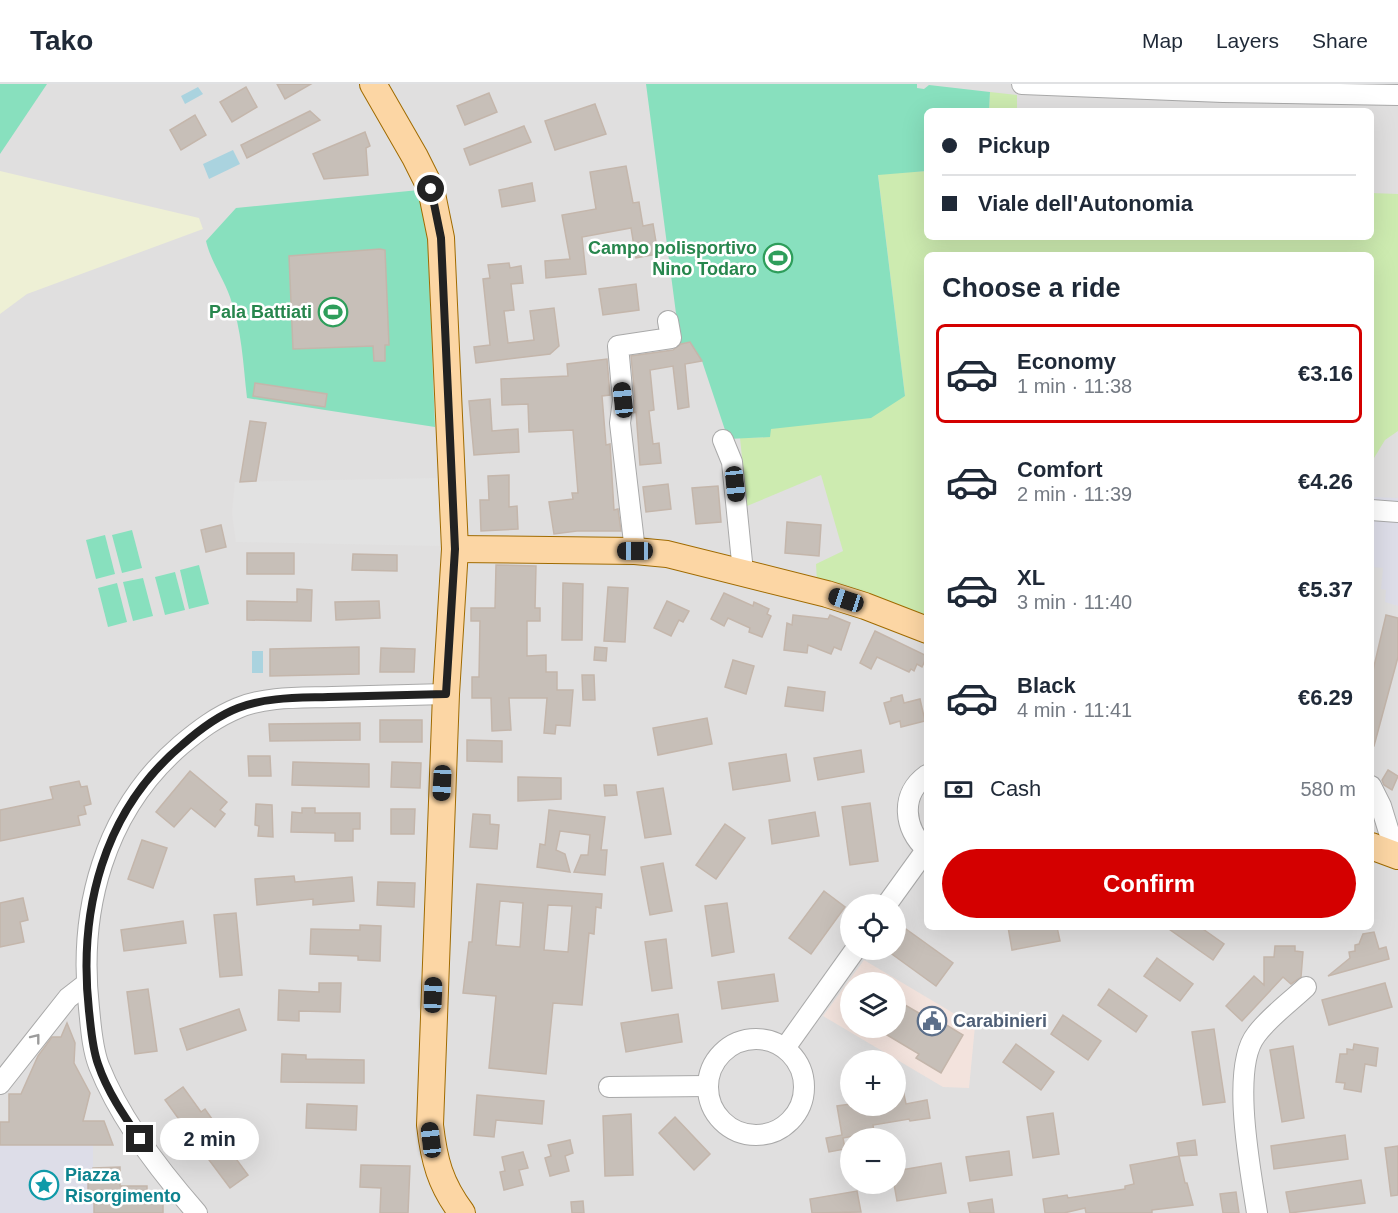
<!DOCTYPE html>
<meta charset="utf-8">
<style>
body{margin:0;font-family:Helvetica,sans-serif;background:#f6f6f7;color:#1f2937;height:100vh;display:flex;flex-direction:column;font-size:22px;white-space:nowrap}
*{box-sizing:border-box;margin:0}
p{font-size:20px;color:#747a83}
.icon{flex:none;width:33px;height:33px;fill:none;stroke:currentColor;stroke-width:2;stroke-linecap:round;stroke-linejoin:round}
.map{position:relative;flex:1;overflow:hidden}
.drawer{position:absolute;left:924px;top:168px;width:450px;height:678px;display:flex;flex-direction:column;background:#fff;border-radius:9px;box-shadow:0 6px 24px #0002}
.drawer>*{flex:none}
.banner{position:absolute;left:924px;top:24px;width:450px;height:132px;border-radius:9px;box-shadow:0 6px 24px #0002;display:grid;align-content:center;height:132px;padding:0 18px;background:#fff}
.buttons{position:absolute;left:840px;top:810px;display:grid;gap:12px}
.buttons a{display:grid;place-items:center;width:66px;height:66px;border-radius:50%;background:#fff;box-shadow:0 6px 24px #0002;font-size:30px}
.end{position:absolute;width:27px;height:27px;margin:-14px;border:8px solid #222;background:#fff;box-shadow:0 0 0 3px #fff}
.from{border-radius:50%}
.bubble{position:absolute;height:42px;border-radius:21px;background:#fff;box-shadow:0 6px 24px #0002;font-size:20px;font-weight:600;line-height:42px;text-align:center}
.car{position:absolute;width:18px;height:36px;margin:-18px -9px;border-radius:8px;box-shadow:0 0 4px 2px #0007;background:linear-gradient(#222 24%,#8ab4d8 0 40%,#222 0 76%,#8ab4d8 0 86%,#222 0)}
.banner b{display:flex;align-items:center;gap:21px;height:57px;font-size:22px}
.banner b+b{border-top:2px solid #e0e1e3}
.banner i{width:15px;height:15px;background:#1f2937}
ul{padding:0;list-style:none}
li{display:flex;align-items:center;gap:18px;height:99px;margin:0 12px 9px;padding:0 6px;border:3px solid transparent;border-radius:9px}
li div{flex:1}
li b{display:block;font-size:22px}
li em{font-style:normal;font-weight:600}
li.selected{border-color:#d40000}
li>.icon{width:54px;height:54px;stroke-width:1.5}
h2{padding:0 18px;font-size:27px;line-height:72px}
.pay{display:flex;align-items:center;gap:15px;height:66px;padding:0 18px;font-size:22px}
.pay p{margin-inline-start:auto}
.cta{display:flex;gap:12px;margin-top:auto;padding:12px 18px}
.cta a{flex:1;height:69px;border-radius:36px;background:#d40000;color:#fff;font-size:24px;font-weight:600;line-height:69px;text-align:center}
header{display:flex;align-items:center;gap:36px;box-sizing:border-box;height:84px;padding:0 30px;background:#fff;border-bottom:2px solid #e0e1e3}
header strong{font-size:28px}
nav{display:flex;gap:33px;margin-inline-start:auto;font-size:21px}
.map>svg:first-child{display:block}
</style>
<header>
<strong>Tako</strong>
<nav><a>Map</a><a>Layers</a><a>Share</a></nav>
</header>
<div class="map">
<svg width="1398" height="1129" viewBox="0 0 1398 1129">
<rect width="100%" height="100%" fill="#f2efe9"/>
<path fill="#e0dfdf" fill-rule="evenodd" d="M0 0H1398V1129H0ZM927 27H1371V153H927ZM927 171H1371V843H927ZM850 820H896V866H850ZM850 898H896V944H850ZM850 976H896V1022H850ZM850 1054H896V1100H850Z"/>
<path fill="#f3e3dd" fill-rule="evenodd" d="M864 876 975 942 969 1004 943 1003 823 932ZM850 898H896V944H850Z"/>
<path fill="#eef0d5" d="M0 87 199 134 203 145 27 210 0 230Z"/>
<g fill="#cdebb0">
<path d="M990 8 1017 11V27H989Z"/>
<path d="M927 87V153H1371V109L1398 110V347L1385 356 1371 379V171H927V537L817 498 816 480 843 467 821 391 747 422 740 354 769 353 770 345 905 312 878 90Z"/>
</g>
<g fill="#88e0be">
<path d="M0 0H47L0 70Z"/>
<path d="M646 0H917V4L924 5 929 1 990 8 989 27H927V87L878 91 905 312 871 334 771 345 770 353 728 355 702 277 690 258 680 260Z"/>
<path d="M419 106 427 139 435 343 247 314C243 279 242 246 230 213 223 193 211 178 206 157L236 124Z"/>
<path d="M132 446 142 484 122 489 112 451Z"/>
<path d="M105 451 115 490 96 495 86 456Z"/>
<path d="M199 481 209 520 189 525 180 486Z"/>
<path d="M175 488 185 526 165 531 155 493Z"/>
<path d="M143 494 153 532 133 537 123 498Z"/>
<path d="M117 499 127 538 108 543 98 504Z"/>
</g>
<path fill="#e2e2e2" d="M437 394 441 462 236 458 232 429 235 398Z"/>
<g fill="#dddde8">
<path d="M1371 413 1398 414V522L1385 518 1386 506 1381 505 1383 484 1371 483Z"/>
<path d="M0 1061H93V1094L88 1095V1108H98L94 1129H0Z"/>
</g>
<g fill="#aad3df">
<path d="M198 3 203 10 185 20 181 12Z"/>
<path d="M233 66 240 80 209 95 203 80Z"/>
<rect x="252" y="567" width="11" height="22"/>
</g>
<g fill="#c7bfb8" stroke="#c4b6ab" stroke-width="1.5" fill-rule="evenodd">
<path d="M277 0H311L285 15Z"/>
<path d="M246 3 257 23 232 38 220 18Z"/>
<path d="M489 9 497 28 465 41 457 22Z"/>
<path d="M595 20 606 50 555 66 545 37Z"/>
<path d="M310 27 320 36 247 74 241 61Z"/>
<path d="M195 31 206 51 181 66 170 46Z"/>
<path d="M524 42 531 58 470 81 464 65Z"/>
<path d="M365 48 370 62 366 64 368 91 324 95 313 70Z"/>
<path d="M626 82 633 119 639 118 643 142 653 140 658 170 636 174 631 144 582 153 586 190 546 194 545 177 570 175 562 131 596 125 590 88Z"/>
<path d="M532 99 535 117 502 123 499 106Z"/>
<path d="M380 165 385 166 389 261H385V277H374L373 262 293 265 289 172Z"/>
<path d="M509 179 510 184 521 182 523 199 511 200 514 226 504 227 508 259 534 256 530 227 554 224 559 262 550 270 476 279 474 263 490 261 483 195 490 194 488 181Z"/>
<path d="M636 200 639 226 603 231 599 205Z"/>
<path d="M690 258 702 277 685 280 689 323 678 325 673 282 650 286 654 326 649 327 653 360 659 359 661 379 640 381 636 328 633 329 635 315 631 272 673 266 681 260Z"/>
<path d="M607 275 610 311 602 312 606 361 610 360 614 426 618 425 621 447H577L554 450 549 418 573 415 572 409H578L573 346 529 348 528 320 502 321 501 295 568 292 567 280Z"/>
<path d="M255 299 327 310 325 323 253 312Z"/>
<path d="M490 315 492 347 518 345 519 368 474 371 469 317Z"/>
<path d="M250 337 266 339 256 397 240 398Z"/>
<path d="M509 391V423L517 422 518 445 481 447 480 416H489L488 392Z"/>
<path d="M668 400 671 425 646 428 643 403Z"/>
<path d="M718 402 721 438 696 440 692 404Z"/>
<path d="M787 438 821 441 819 472 785 469Z"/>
<path d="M221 441 226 463 206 468 201 446Z"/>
<rect x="247" y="469" width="47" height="21"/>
<path d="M353 470 397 471V487L352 486Z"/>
<path d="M496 481 536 482 535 524H540V537H527V572L546 571V588H557V606H573L570 642 556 641 555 650 544 649 547 614H509L511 646 492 647 491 614H472V593H479L480 537H471V524H495Z"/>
<path d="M563 499 583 500 582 556H562Z"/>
<path d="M608 503 628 504 625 558 604 557Z"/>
<path d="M297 505 312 506 311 537 247 536V517L297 518Z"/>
<path d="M724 509 753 522 754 518 769 525 767 530 771 532 762 553 749 548 750 544 728 534 724 542 711 535Z"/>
<path d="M379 517 380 534 336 536 335 518Z"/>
<path d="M667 517 689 527 683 538 679 536 671 552 654 544Z"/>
<path d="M793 531 828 535 830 531 850 539 841 566 834 563 831 570 808 561 807 569 784 566 787 539 792 541Z"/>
<path d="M1386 531 1398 534V573L1374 662H1371V595Z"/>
<path d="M875 547 927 572 922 583 917 580 914 587 911 585 909 588 877 573 871 585 860 579Z"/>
<path d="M359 563V590L270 592V565Z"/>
<path d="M595 563 607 564 606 577 594 576Z"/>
<path d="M381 564 415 565 414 588H380Z"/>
<path d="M733 576 754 582 746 610 725 603Z"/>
<path d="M582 591H594L595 616H583Z"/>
<path d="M788 603 825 608 823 627 785 622Z"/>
<path d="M902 611 904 619 920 615 925 637 901 643 900 637 890 640 884 619 891 617V614Z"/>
<path d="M707 634 712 660 658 671 653 644Z"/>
<rect x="380" y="636" width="42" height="22"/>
<path d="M360 639V656L270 657 269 640Z"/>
<path d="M467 656 502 657V678L467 677Z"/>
<path d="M861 666 864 688 818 696 814 674Z"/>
<path d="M786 670 790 697 733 706 729 679Z"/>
<path d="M248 672H270L271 692H249Z"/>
<path d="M293 678 369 680V703L292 701Z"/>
<path d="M392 678 421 679 420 704 391 703Z"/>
<path d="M1388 686 1398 692 1392 706 1384 701 1382 696Z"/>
<path d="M190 687 227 718 220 726 225 730 215 743 191 724 174 743 156 728Z"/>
<path d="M518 693 561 694V715L518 717Z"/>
<path d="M79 697 81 703 87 702 91 720 84 722 86 730 78 732 80 741 0 757V726L53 715 50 703Z"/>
<path d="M604 701H616L617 711 605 712Z"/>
<path d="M663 704 671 750 645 754 637 708Z"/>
<path d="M870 719 878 777 850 781 842 723Z"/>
<path d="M256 720 272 721 273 753 258 752 259 742 255 741Z"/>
<path d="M302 724H315V729H360V745H353V757H335V749L291 748 292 728 302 729Z"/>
<path d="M391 725H415L414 750H391Z"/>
<path d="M549 726 605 733 601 766H607L605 791 574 788 581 771H588L590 751 560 747 556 766 565 770 570 788 537 783 540 760 545 761Z"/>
<path d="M815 728 819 752 772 760 769 736Z"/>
<path d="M473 730 490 731V740L499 741 497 765 470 763Z"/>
<path d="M725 740 745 754 716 795 696 781Z"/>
<path d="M142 756 167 764 153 804 128 795Z"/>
<path d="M663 779 672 827 650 831 641 783Z"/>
<path d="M294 792 295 798 352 793 354 817 313 821V815L257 821 255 795Z"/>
<path d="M378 798 415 799 414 823 377 821Z"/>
<path d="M477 800 602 810 601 824 596 823 594 850 589 849 582 921 553 919 546 990 489 984 496 912 463 909 469 858H472ZM500 817 523 819 520 863 496 861ZM548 821 572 822 568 868 544 866Z"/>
<path d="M824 807 845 823 811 870 789 854Z"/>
<path d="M23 814 28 836 20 838 24 858 0 863V819Z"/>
<path d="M727 819 734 868 712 872 705 822Z"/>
<path d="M236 829 242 891 220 893 214 831Z"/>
<path d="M183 837 186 859 124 867 121 846Z"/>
<path d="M360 841 381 842 380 877 358 876V872L310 870 311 845 360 846Z"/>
<path d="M1008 843H1057L1060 857 1012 866Z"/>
<path d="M1166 843H1200L1224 860 1213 876Z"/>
<path d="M906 845 953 879 936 902 889 868 891 866H896V860Z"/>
<path d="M1374 848 1379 865 1386 863 1389 875 1328 892 1350 874 1349 868 1355 867V861L1359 860 1363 850Z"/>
<path d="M666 855 672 904 652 907 645 858Z"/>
<path d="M1275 862H1295V867L1303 868 1301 893 1291 900 1283 893 1242 937 1226 922 1254 892 1264 901V873H1274Z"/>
<path d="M1157 874 1193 900 1180 917 1144 892Z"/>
<path d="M774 890 778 917 722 925 718 898Z"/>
<path d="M319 899H341L340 928 299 927V937L278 936 279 906 319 908Z"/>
<path d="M1385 899 1392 923 1329 941 1322 916Z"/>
<path d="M148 905 157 967 135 970 127 908Z"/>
<path d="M1109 905 1147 932 1136 948 1098 921Z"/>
<path d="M905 921 938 940 940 937 963 951 941 989 916 974 919 970 887 951 892 944H896V937Z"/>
<path d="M239 925 246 946 187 966 180 945Z"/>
<path d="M678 930 682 958 626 968 621 939Z"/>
<path d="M1063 931 1101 957 1088 976 1051 950Z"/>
<path d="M67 939 75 959 74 979 90 1009 83 1037H104L113 1061H0V1038H9V1010H21L38 972 52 953H61Z"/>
<path d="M1214 945 1225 1018 1203 1021 1192 948Z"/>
<path d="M1016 960 1054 988 1041 1006 1003 978Z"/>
<path d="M1354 960 1378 964 1376 982 1365 980 1361 1008 1344 1005 1345 999 1336 998 1340 970H1347V965L1353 966Z"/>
<path d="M1293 962 1304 1034 1282 1038 1270 966Z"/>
<path d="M282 970 306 971V975L364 976V999L281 998Z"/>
<path d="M901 996 906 1020 927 1016 930 1034 910 1037 909 1035 873 1041 874 1048 843 1054 845 1065 829 1068 826 1054 842 1051 837 1022 850 1020V1022H896V997Z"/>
<path d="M183 1003 201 1028 205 1025 234 1066 231 1068 248 1091 230 1104 209 1076 212 1074 189 1042 186 1045 165 1016Z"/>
<path d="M477 1011 544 1017 542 1040 496 1036 494 1053 474 1051Z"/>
<path d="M307 1020 357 1022 356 1046 306 1044Z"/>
<path d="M1053 1029 1059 1070 1033 1074 1027 1033Z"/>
<path d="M631 1030 633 1091 605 1092 603 1032Z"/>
<path d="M675 1033 710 1070 694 1086 659 1049Z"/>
<path d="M1345 1051 1348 1075 1274 1085 1271 1062Z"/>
<path d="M570 1056 573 1069 565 1072 569 1087 550 1092 545 1074 551 1072 548 1061Z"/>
<path d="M1195 1056 1197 1071 1179 1072 1177 1059Z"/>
<path d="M1398 1062V1111L1391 1112 1385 1064Z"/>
<path d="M1009 1067 1012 1091 970 1097 966 1073Z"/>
<path d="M523 1068 528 1084 519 1086 523 1101 504 1106 500 1088 505 1087 502 1073Z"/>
<path d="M1179 1072 1185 1099H1187L1193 1121 1152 1126V1129H1086L1085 1124 1064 1129H1045L1043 1115 1067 1111 1068 1114 1125 1105V1102L1134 1100 1130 1081Z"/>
<path d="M941 1079 946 1109 897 1117 894 1100 896 1087Z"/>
<path d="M361 1081 410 1082 408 1129H380L381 1104 360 1103Z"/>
<path d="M120 1083V1102H147V1116H163V1129H94V1108H88V1094H93V1084Z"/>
<path d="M1361 1096 1365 1119 1290 1129 1286 1108Z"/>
<path d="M857 1107 861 1128 812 1129 810 1115Z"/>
<path d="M1236 1108 1239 1129H1223L1220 1110Z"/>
<path d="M992 1115 994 1129H970L968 1119Z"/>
<path d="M583 1117 584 1129H572L571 1118Z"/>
</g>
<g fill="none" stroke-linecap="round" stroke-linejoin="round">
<g stroke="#a9a9a9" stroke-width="22">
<g id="minor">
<path d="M1022 0 1223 8 1398 11"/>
<path d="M723 356 732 378 743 488"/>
<path d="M1371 426 1398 428"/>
<path d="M635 467 620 339 623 316 618 262 671 254 668 237"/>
<path d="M927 691C899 711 904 745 927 766"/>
<path d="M1371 702 1381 722 1396 771"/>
<path d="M887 820 926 766"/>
<circle cx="756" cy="1003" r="48"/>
<path d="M785 964 855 866"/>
<path d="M0 1000 68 914 86 900"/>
<path d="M609 1003 707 1002"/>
<path d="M197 1129C160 1087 120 1035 99 982 92 964 91 943 89 924 78 826 104 727 181 661 199 646 216 633 238 624 266 612 302 614 332 613 370 612 408 611 446 610"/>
<path d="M1257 1129C1251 1089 1230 984 1256 951 1268 934 1290 918 1306 903"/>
</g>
</g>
<g stroke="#a06b00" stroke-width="28">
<g id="major">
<path d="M373 0 415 73 431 105 441 154 455 465 446 610 430 1041C434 1076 440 1100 462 1129"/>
<path d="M455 465 635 467 667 470 827 510 865 522 927 546"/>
<path d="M1371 762 1398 772"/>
</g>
</g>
<use href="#minor" stroke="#fff" stroke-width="20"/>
<use href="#major" stroke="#fcd6a4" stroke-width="26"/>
</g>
<defs><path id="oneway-chevron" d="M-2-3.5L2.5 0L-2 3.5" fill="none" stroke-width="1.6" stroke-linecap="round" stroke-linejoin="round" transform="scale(1.5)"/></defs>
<use stroke="#9c9c9c" href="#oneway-chevron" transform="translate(36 954) rotate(-52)"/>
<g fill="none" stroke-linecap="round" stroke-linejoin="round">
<path stroke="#222" stroke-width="8" d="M140 1055C124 1032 107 1007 98 980 92 963 91 944 89 927 78 827 103 727 182 661 199 646 217 632 238 624 266 613 299 614 328 613 367 612 406 611 446 610L455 465 441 154 431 105"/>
</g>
<defs>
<g id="stadium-ring" transform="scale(1.5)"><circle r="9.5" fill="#fff" stroke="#2e9e5b" stroke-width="1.5"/><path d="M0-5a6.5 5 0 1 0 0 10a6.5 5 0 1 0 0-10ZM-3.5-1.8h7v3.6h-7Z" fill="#2e9e5b"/></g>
<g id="civic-ring" transform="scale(1.5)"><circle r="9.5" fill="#fff" stroke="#5c6f8a" stroke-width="1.5"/><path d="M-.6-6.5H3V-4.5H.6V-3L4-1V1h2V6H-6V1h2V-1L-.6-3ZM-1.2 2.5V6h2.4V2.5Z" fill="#5c6f8a"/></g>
<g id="sight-ring" transform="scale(1.5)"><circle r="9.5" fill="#fff" stroke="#0f9aa8" stroke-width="1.5"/><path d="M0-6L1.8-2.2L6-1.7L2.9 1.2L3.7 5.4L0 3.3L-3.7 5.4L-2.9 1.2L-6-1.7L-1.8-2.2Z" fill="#0f9aa8"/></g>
</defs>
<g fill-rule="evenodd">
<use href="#stadium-ring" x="778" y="174"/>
<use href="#stadium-ring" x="333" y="228"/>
<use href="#civic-ring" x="932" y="937"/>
<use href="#sight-ring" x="44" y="1101"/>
</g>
<g text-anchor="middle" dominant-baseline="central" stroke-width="5" stroke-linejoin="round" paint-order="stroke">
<g font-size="18" font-weight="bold" fill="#27864d" stroke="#fff" text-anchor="end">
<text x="757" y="164">Campo polisportivo<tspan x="757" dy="21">Nino Todaro</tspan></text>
<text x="312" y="228">Pala Battiati</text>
</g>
<g font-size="18" font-weight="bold" fill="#4e5e75" stroke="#fff" text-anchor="start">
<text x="953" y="937">Carabinieri</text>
</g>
<g font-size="18" font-weight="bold" fill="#0d838f" stroke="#fff" text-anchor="start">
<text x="65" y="1091">Piazza<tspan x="65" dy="21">Risorgimento</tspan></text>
</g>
</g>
</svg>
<div class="buttons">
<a><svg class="icon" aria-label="locate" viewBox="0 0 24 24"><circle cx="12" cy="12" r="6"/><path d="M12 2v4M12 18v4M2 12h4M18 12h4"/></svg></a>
<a><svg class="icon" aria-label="layers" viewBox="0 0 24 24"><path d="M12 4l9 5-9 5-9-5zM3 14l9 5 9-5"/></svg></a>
<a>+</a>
<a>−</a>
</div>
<i class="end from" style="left:431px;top:105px"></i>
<i class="end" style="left:140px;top:1055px"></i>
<div class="bubble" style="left:160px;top:1034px;width:99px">2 min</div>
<i class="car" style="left:623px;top:316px;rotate:354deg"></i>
<i class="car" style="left:735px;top:400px;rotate:174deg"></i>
<i class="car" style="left:635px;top:467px;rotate:270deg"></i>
<i class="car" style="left:846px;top:516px;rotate:288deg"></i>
<i class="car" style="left:442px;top:699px;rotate:183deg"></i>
<i class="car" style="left:433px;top:911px;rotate:2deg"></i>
<i class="car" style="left:431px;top:1056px;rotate:353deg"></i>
<div class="banner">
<b><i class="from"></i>Pickup</b>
<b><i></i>Viale dell'Autonomia</b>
</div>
<section class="drawer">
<h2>Choose a ride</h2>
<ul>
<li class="selected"><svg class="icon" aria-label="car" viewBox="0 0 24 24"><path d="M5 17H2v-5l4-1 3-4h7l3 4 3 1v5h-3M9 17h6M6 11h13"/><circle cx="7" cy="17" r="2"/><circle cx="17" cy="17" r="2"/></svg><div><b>Economy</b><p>1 min · 11:38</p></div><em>€3.16</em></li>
<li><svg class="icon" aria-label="car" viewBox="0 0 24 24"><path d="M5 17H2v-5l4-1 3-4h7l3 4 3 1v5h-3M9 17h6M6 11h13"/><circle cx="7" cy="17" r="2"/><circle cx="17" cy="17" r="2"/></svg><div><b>Comfort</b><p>2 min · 11:39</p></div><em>€4.26</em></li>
<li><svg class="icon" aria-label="car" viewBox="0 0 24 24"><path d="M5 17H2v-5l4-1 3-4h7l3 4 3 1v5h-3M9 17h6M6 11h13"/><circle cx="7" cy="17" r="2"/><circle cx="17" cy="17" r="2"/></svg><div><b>XL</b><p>3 min · 11:40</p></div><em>€5.37</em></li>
<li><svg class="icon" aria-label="car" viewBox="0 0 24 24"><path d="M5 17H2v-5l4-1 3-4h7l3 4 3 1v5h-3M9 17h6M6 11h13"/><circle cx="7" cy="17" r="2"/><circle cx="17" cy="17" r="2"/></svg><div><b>Black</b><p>4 min · 11:41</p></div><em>€6.29</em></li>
</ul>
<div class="pay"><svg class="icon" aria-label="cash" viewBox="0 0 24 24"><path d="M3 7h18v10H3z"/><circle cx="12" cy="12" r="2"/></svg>Cash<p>580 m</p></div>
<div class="cta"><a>Confirm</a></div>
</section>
</div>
